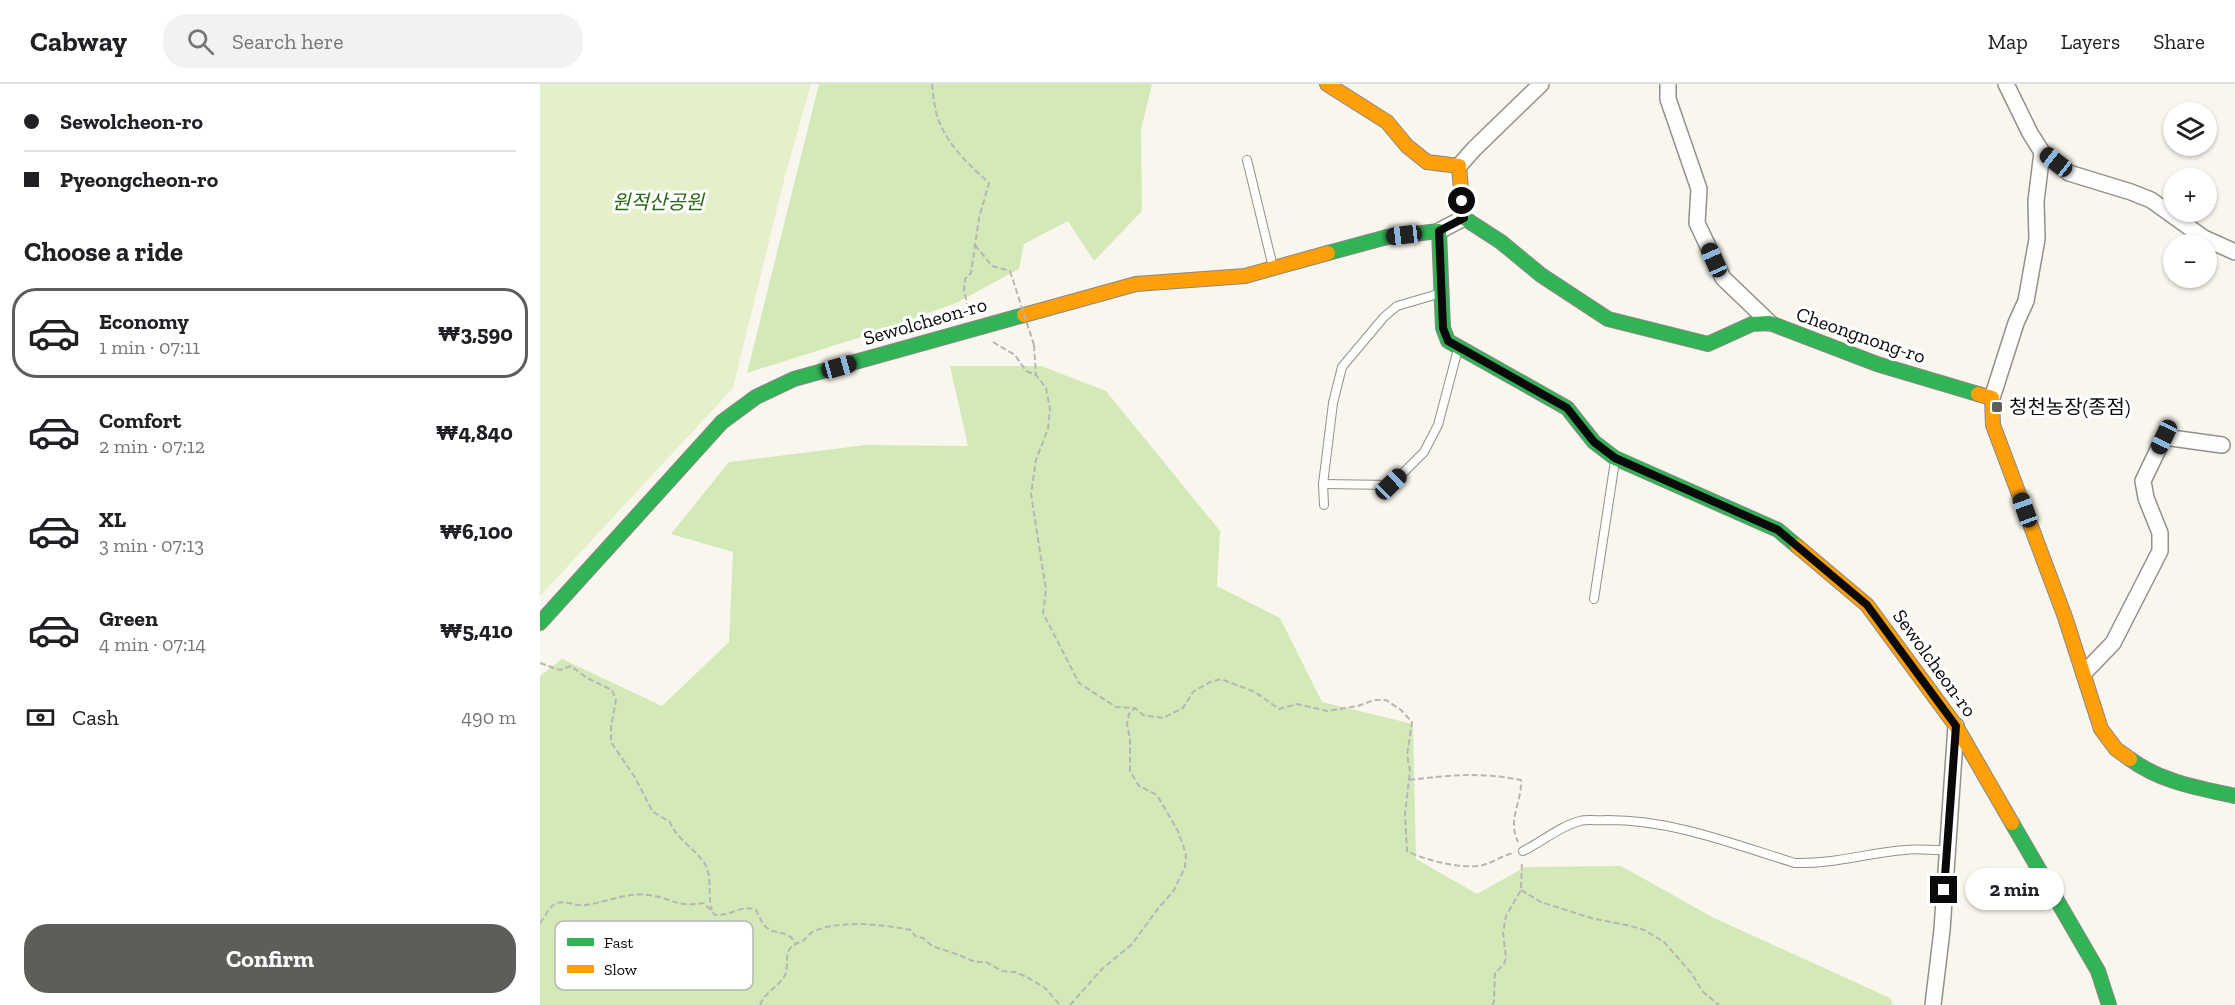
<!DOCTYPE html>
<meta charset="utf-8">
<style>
body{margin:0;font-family:"Zilla Slab","Noto Sans KR",serif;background:#f2f2f2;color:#202124;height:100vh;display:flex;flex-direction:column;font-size:22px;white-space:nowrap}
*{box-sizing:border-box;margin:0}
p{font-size:20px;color:#757577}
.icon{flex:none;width:33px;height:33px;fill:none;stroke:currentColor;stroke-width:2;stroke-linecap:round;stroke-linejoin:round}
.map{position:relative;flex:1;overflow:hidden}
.sheet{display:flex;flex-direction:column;background:#fff;width:540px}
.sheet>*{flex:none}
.banner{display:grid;align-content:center;height:132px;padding:0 24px;background:#fff}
.tools{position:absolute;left:1623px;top:18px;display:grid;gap:12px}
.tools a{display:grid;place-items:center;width:54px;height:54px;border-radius:50%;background:#fff;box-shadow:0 2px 4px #0004;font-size:30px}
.end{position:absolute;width:27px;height:27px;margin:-14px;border:8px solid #0a0a0a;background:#fff;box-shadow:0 0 0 3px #fff}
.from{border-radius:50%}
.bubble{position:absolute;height:42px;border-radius:21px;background:#fff;box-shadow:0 2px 4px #0004;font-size:20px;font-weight:800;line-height:42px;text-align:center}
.car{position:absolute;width:18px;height:36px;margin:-18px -9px;border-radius:8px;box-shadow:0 0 4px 2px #0007;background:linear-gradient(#222 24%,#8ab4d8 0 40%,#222 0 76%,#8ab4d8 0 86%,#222 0)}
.banner b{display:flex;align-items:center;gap:21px;height:57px;font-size:22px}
.banner b+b{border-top:2px solid #e0e0e0}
.banner i{width:15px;height:15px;background:#202124}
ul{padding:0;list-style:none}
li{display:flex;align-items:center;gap:18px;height:90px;margin:0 12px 9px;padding:0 12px;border:3px solid transparent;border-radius:24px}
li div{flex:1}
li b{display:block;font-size:22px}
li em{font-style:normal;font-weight:800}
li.selected{border-color:#5e5d59}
li>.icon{width:54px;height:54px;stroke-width:1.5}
h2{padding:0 24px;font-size:27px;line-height:72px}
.pay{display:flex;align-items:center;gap:15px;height:66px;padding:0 24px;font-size:22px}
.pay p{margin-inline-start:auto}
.button{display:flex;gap:12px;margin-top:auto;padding:12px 24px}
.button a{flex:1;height:69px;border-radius:24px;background:#5e5d59;color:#fff;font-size:24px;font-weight:800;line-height:69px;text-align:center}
header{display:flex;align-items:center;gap:36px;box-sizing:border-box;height:84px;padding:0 30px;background:#fff;border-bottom:2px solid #e0e0e0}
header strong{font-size:28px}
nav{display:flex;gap:33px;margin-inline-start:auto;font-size:21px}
.search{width:420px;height:54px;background:#f2f2f2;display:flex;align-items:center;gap:15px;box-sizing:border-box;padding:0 21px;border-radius:24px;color:#757577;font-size:22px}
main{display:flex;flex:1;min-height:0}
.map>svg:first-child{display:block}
</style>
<header>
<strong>Cabway</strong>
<div class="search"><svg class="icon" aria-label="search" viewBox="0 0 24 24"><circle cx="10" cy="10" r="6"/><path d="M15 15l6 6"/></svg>Search here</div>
<nav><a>Map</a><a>Layers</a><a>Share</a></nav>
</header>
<main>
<section class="sheet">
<div class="banner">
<b><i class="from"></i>Sewolcheon-ro</b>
<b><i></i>Pyeongcheon-ro</b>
</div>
<h2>Choose a ride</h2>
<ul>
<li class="selected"><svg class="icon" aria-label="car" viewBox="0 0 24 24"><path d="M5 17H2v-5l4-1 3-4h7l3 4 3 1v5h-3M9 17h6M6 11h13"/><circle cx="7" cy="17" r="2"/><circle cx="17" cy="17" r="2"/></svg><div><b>Economy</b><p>1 min · 07:11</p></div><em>₩3,590</em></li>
<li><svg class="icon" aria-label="car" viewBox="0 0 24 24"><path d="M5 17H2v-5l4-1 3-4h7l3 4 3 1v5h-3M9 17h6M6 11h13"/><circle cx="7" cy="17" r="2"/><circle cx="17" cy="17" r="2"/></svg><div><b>Comfort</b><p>2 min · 07:12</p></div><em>₩4,840</em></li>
<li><svg class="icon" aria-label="car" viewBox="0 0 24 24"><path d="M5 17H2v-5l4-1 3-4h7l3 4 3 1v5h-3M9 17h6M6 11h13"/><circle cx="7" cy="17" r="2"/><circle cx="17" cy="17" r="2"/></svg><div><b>XL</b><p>3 min · 07:13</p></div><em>₩6,100</em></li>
<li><svg class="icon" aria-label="car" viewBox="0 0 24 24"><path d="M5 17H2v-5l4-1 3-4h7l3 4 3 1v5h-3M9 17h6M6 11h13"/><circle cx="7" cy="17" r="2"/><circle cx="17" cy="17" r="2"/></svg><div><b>Green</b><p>4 min · 07:14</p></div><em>₩5,410</em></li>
</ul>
<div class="pay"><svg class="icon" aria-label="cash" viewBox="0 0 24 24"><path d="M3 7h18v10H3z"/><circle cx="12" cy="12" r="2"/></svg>Cash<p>490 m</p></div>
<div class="button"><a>Confirm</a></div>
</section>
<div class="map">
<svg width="1695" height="921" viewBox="0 0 1695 921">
<rect width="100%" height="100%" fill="#f9f6ed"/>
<path fill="#e3f0ca" d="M0 0H271L245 92 193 304 0 512Z"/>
<g fill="#d3e9b7">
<path d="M279 0H612L601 46 602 127 554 177 528 137 484 160 479 185 416 219 324 252 207 289Z"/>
<path d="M410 282H501L566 307 680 447 677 502 740 534 782 618 873 640 876 775 937 810 985 783 1081 782 1174 834 1350 914 1353 921H0V592L22 575 122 622 189 558 193 468 131 450 189 378 326 361 428 362Z"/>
</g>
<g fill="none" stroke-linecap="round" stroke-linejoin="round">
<g stroke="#92908c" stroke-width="10">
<g id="lane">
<path d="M707 76 733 183"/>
<path d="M783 400 851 401 884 368 898 341 918 265"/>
<path d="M784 421 783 400 793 319 802 283 844 233 857 222 898 210"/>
<path d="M1054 515 1075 377"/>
<path d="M983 767C1002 758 1020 742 1040 737 1048 735 1059 737 1068 736 1133 736 1193 760 1255 779 1296 780 1326 769 1365 766 1379 764 1393 767 1407 766"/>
</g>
</g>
<g stroke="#92908c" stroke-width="18">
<g id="street">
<path d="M1128 0V15L1159 105 1157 139 1183 194 1230 239"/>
<path d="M1466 0 1490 49 1502 68 1529 89 1591 108 1611 116 1664 154 1695 168"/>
<path d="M919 82 934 65 1001 0"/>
<path d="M899 147 924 134"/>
<path d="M1452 314 1476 239 1486 217 1497 155 1496 117 1502 68"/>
<path d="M1544 589 1573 559 1620 467V449L1606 414 1603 397 1624 353 1682 361"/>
<path d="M1393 921 1402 846 1416 642"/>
</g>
</g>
<g stroke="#888783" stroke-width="16">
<g id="fast">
<path d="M921 106 924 134 961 158 1001 191 1068 235 1168 260 1212 240 1230 239 1337 280 1438 310"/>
<path d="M788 169 847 153 899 147 903 244 908 257 1027 324 1054 358 1075 374 1238 446 1257 462"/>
<path d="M0 539 182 338 216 313 254 295 484 231"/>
<path d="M1590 675C1621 698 1658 704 1695 712"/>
<path d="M1472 739 1558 887 1569 921"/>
</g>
</g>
<g stroke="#888783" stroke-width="16">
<g id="slow">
<path d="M787 0 847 38 867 62 887 78 919 82 921 106"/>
<path d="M484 231 596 200 705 192 788 169"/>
<path d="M1438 310 1452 314 1453 341 1525 533 1561 645 1576 665 1590 675"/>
<path d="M1257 462 1327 521 1416 642 1472 739"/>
</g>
</g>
<g stroke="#b7b6b5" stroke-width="2" stroke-dasharray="6 3" stroke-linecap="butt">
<path d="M392 0C393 9 394 19 396 28 404 58 428 80 449 99L439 134 431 189 425 195 424 207 430 230"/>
<path d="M435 161 452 182 470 187"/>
<path d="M453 258 475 271 486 287 496 291 506 304 510 325 508 345 496 376 491 410 506 506 503 529 539 599 576 623 595 624 603 631 623 634 643 624 653 608 670 598 681 595 715 608 739 625 757 620 787 627 818 622 834 616H846L861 626 872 638 867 671 870 687 865 730 867 767C884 776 924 786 943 781 954 778 963 771 974 769"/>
<path d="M494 261 496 291"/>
<path d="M0 579 20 586 31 582 47 594 72 606 76 616 71 643V658L94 692 113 728 130 738C134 752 157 767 165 780 173 795 167 812 172 826"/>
<path d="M869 696C911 691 939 688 981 696 982 720 967 734 978 758"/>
<path d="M981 806 1001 818 1051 834 1091 842 1104 846 1124 858 1152 890 1162 907 1179 921"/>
<path d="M0 839C5 833 10 821 17 819 27 816 36 823 45 821 68 818 86 808 109 811 133 814 135 824 164 819L175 831C191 832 202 820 216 826 220 833 222 842 230 846 240 850 250 848 255 859"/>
<path d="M220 921C225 908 237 904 244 893 249 884 245 875 249 866 253 859 258 860 264 856 267 853 270 849 274 847 302 836 341 840 371 846L375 852 383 854 392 862 419 871 435 878H446L462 887 475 888 487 893 505 904 520 921"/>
<path d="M530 921 562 885 592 860 617 826 634 806 645 783 646 770 638 747 617 711 599 702 590 687V656L587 639 589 630 595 624"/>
<path d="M952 921 954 918 955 889 964 880 966 874 963 849 966 832 981 806 982 777"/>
</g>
<use href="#lane" stroke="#fefefc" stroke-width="8"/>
<use href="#street" stroke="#fefefc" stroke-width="15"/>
<use href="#fast" stroke="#30b455" stroke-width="14"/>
<use href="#slow" stroke="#ff9f0a" stroke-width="14"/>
<path stroke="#b7b6b5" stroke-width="2" stroke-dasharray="6 3" stroke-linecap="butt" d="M470 187 494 261"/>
</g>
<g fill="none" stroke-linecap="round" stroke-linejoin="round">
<path stroke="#0a0a0a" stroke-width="8" d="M922 117 924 134 899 147 903 244 908 257 1027 324 1054 358 1075 374 1238 446 1327 521 1416 642 1404 806"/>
</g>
<rect fill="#5e5d59" stroke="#fff" stroke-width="2" x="1451" y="317" width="12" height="12" rx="3"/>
<g text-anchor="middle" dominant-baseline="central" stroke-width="6" stroke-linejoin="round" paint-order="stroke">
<g font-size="20" font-style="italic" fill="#2a6616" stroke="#fff">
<text x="118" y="118">원적산공원</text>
</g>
<g font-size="20" fill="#0a0a0a" stroke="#fff">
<text transform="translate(385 237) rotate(-16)">Sewolcheon-ro</text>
<text transform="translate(1321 251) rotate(19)">Cheongnong-ro</text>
<text transform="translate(1395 579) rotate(54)">Sewolcheon-ro</text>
</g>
<g font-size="20" fill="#0a0a0a" stroke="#fff" text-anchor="start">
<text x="1469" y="323">청천농장(종점)</text>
</g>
</g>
<rect x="15" y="837" width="198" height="69" rx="9" fill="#fff" stroke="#b6b6b6" stroke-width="1.5"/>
<rect x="27" y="854" width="27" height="8" fill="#30b455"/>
<rect x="27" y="881" width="27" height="8" fill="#ff9f0a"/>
<g font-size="16" fill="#0a0a0a">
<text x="64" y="864">Fast</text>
<text x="64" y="891">Slow</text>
</g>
</svg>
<div class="tools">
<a><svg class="icon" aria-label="layers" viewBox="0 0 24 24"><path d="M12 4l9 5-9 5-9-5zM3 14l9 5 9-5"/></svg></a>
<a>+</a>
<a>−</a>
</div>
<i class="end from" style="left:922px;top:117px"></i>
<i class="end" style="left:1404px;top:806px"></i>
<div class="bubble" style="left:1425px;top:784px;width:99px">2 min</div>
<i class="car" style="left:1516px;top:78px;rotate:308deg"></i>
<i class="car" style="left:864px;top:151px;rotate:263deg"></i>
<i class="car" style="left:1174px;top:176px;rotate:336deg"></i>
<i class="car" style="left:299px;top:283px;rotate:74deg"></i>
<i class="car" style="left:1624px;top:353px;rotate:205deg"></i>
<i class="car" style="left:851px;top:400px;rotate:46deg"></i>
<i class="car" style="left:1485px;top:426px;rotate:340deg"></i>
</div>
</main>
